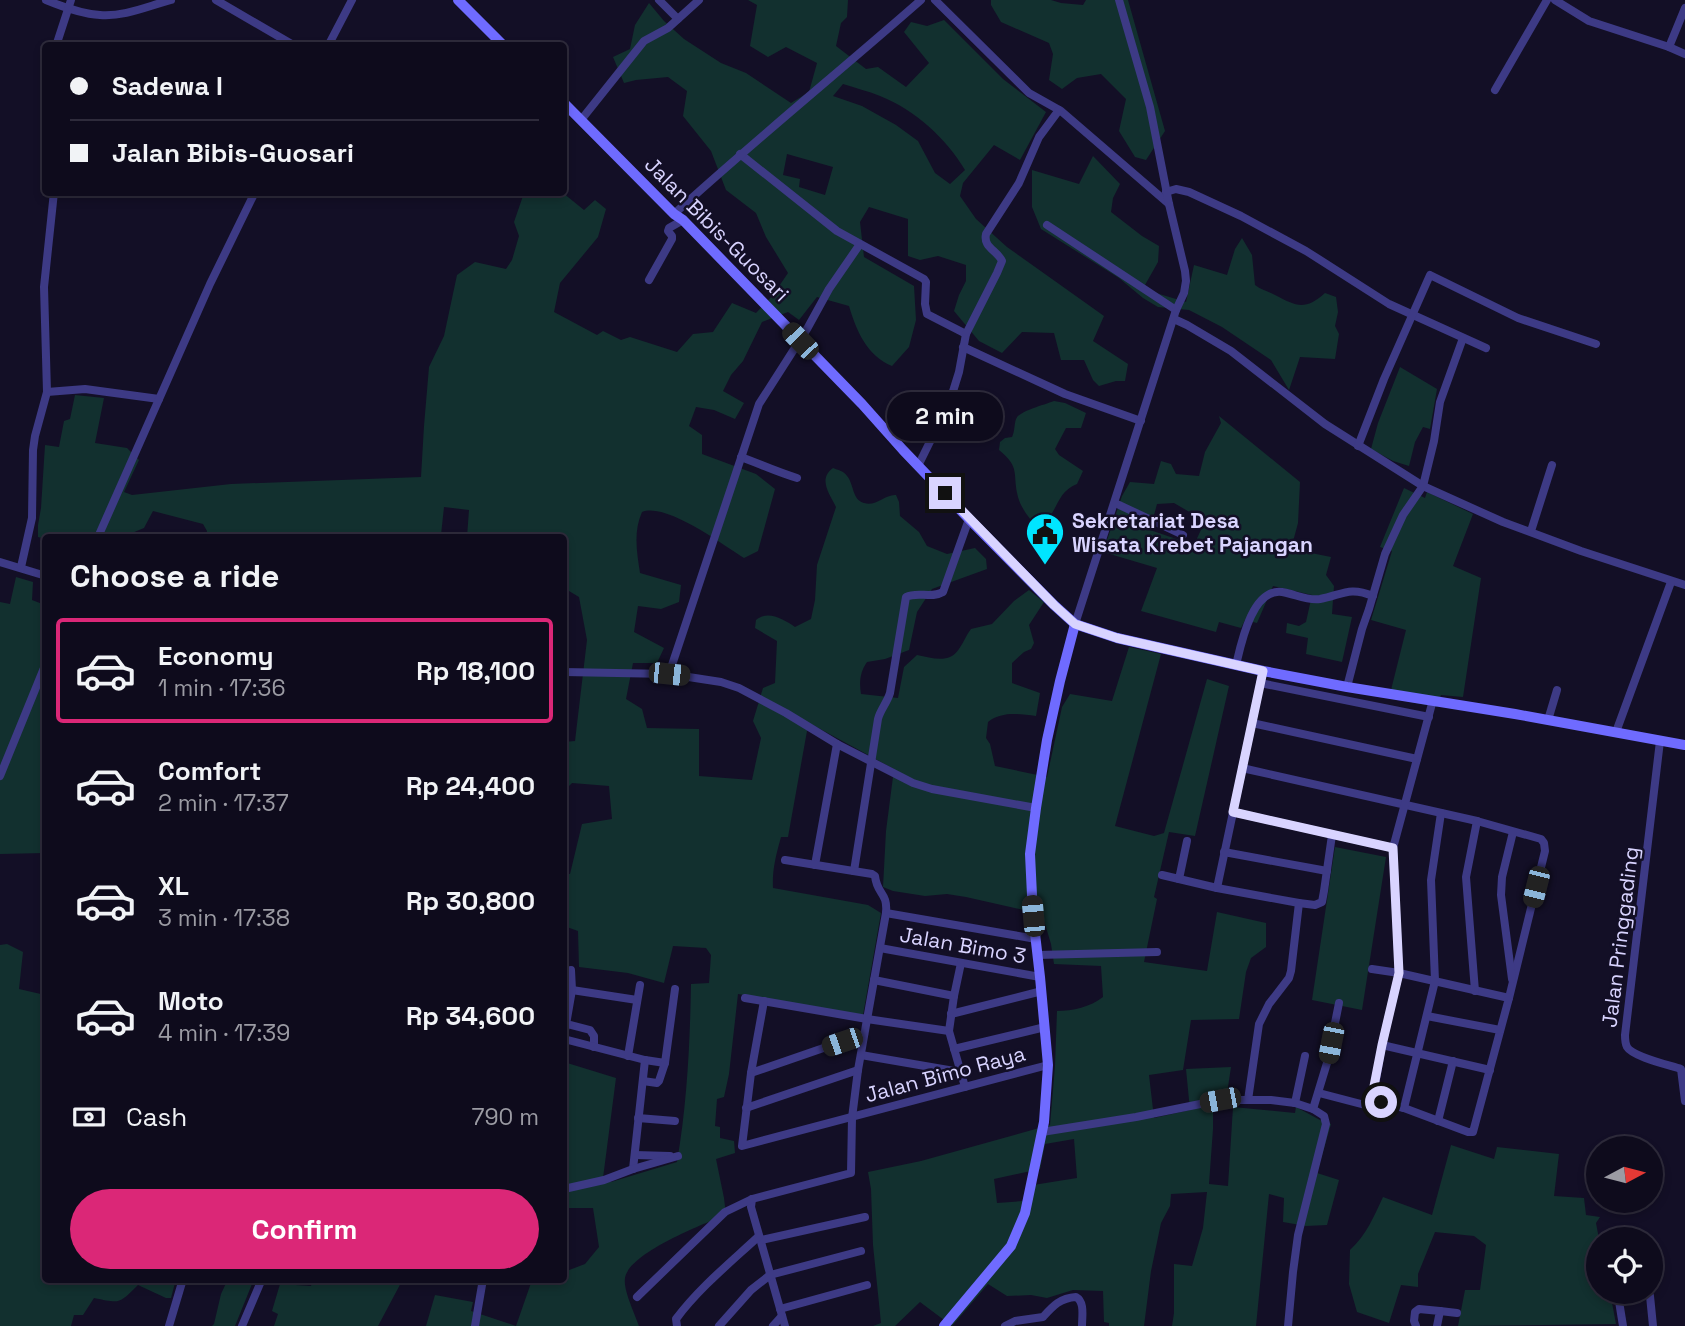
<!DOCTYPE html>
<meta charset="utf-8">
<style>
body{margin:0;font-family:"Space Grotesk",sans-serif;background:#1c1929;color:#f1f3f6;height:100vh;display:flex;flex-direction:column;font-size:26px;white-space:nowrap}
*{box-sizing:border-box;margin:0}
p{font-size:23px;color:#9b9ba3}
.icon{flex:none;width:38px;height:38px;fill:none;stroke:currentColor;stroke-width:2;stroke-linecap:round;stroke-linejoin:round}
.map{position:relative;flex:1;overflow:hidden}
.sheet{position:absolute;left:42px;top:534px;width:525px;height:749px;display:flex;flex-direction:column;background:#0e0b1c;border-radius:7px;box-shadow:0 4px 10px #0003,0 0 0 2px #2e2b3b}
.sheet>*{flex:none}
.banner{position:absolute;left:42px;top:42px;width:525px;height:154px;border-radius:7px;box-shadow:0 4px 10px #0003,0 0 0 2px #2e2b3b;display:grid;align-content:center;height:154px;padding:0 28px;background:#0e0b1c}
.needle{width:46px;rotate:83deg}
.buttons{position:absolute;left:1586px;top:1136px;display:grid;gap:14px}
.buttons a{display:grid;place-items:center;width:77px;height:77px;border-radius:50%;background:#0e0b1c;box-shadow:0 4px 10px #0003,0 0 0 2px #2e2b3b;font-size:35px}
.end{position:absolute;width:32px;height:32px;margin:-16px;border:9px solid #d9d4ff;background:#111;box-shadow:0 0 0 4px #111}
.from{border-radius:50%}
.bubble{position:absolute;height:49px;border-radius:24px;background:#0e0b1c;box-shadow:0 4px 10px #0003,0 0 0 2px #2e2b3b;font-size:23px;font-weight:700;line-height:49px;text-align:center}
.car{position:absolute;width:21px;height:42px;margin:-21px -10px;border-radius:9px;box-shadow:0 0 5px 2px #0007;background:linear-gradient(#222 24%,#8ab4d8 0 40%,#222 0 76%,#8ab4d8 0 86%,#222 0)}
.banner b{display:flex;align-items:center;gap:24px;height:66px;font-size:26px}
.banner b+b{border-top:2px solid #2e2b3b}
.banner i{width:18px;height:18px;background:#f1f3f6}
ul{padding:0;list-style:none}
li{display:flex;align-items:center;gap:21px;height:105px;margin:0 14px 10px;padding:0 14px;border:4px solid transparent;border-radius:7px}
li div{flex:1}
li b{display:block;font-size:26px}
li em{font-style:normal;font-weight:700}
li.selected{border-color:#db2777}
li>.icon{width:63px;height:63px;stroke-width:1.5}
h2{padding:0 28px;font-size:32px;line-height:84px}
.pay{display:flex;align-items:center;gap:18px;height:77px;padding:0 28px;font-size:26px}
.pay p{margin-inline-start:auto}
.primary-button{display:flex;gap:14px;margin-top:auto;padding:14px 28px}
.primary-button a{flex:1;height:80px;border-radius:42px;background:#db2777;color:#fff;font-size:28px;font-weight:700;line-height:80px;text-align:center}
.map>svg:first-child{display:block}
</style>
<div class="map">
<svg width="1685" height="1326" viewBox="0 0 1685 1326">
<rect width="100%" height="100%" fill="#130f26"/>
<g fill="#12302f" fill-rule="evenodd">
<path d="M748 0H848L847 17 841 23 836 46 866 69 878 67 906 87 929 63 904 32 911 22 927 26 944 20 1003 79 1046 112 1020 160 994 145 963 183 960 196 976 219 1007 247 1104 316 1093 341 1128 364 1125 381H1116L1099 386 1093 380 1084 360H1061L1054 333 1022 332 1002 353 979 341 954 311 959 295 966 281V265L938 256 920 260 908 256V219L869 207 860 222 864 257 914 286 916 320 909 347 892 366C867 356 856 330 849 306L817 297 799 320 788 312 762 322 743 361 731 375 723 391 744 403 735 419 714 410 696 407 689 426 702 435V454L756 474 775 489 758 551 744 558C723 545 666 502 642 512 633 532 637 553 640 573L681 585 679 602 661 609 638 606 634 632 664 648 657 663H633L626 699 642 709 647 728 699 729V776L752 780 761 738 753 721 763 688 775 683 777 641 755 628 756 620C768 610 783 619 795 627L811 619 815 600 817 565 836 507C829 493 818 479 833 468 838 470 844 471 847 476 854 484 852 500 864 503 876 507 885 494 896 495L899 502 900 516 919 532 927 546 947 554 975 548 986 559 987 569 932 589 917 612 909 650 885 659 867 662C860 672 859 682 861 694L898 698 904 667 917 655C933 658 949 664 959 649 964 642 966 635 971 629L992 624 1014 601 1029 590 1044 602 1029 625 1034 643 1031 649 1024 652 1012 663V683L1040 693 1036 716C1019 714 1002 711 988 722L986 738 990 744 995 766 1047 777 1062 707 1070 694 1112 701 1129 647 1161 654 1115 826 1154 836 1164 833 1207 679 1229 686 1195 836 1169 832 1154 897 1157 899 1144 962 1207 971 1217 912 1266 923V947L1251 958 1246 972 1239 1019 1191 1020 1183 1070 1149 1075 1154 1118 1190 1110 1186 1069 1231 1067 1225 1107H1213V1129L1209 1184 1228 1186 1233 1107 1295 1113 1296 1107 1320 1120 1331 1124 1317 1173 1339 1180 1327 1225 1306 1226 1283 1222 1284 1198 1269 1194 1256 1326H1172L1174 1313V1264L1192 1266 1203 1228 1207 1192 1171 1194 1170 1206 1161 1223 1151 1271 1144 1326H1109V1323L1104 1322 1103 1291 1073 1290 1047 1298 1031 1295 1007 1296 988 1284 952 1326 920 1302 895 1326H873L881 1323 873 1245 871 1189 868 1172 921 1161 1050 1125 1055 1066 1057 1011C1073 1011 1090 1007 1103 997L1101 966 1054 964 1051 944 1042 914 966 897 947 894 925 896 893 891 883 887 886 831 894 769 811 724 807 731 788 837H781C776 855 772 870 773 888L868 905 881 913 863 1015 738 994 729 1074 724 1097 717 1099 715 1126 720 1127V1138L734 1141 735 1153 716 1159 724 1198 726 1215C703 1224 629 1253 625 1278 623 1290 635 1314 639 1326H426L435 1295 473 1302 471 1311 516 1326 532 1280 564 1279V1272L585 1264 599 1247 593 1208H564V1062L616 1078 603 1178 611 1182 677 1162C687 1104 690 1044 691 984L709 983 711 955 706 948 673 946 664 983 628 973 579 967 578 931 564 926V873L570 874 582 824 612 819 609 786 572 783 564 791V742L575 741 587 640 579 597 564 588V537H467L469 510 444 507 441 535 463 537H206L207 531 203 524 153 511 144 528 127 535 126 537H46L45 539 38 537V525L41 508 45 445 59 447 64 421 70 419 75 395 104 398 95 443 127 448 139 460 124 492 132 495 231 484 421 477 424 426 429 367 444 336 457 275 475 262 506 269 512 260 519 236 514 222 524 193H563L584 210 595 200 606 209 598 237 560 283 554 312 597 335 603 331 621 340 630 337 677 352 693 334 713 332 732 303 756 313 773 295 788 273 766 237 756 213 726 190 711 151 683 116 687 91 668 77 636 80 624 83 613 57 630 49 635 25 649 3 664 21 684 39 721 63 746 73 791 103 809 92 817 63 786 47 768 57 750 46 757 5ZM843 84C855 88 868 91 880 96 914 109 947 139 965 170L950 184 935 173 918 141 896 125 862 106 833 96ZM787 154 833 167 825 195 799 187 800 179 783 175ZM1074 1139 1077 1178 1027 1186 1023 1201 997 1203 994 1179 1040 1169 1045 1144Z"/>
<path d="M991 0H1051L1061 3 1083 5 1086 0H1128L1165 131 1146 160 1135 157 1119 131 1126 99 1101 74 1077 78 1062 89 1049 80 1053 54 1049 43 1001 22 991 5Z"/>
<path d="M1093 156 1120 184 1113 198 1111 212 1142 236 1159 246 1158 262 1145 285 1156 293 1186 302 1194 265 1227 275 1235 249 1242 238 1252 255 1255 285C1261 290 1268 291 1275 295 1296 306 1305 311 1325 293L1336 297 1338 312 1335 326 1339 334 1335 359 1300 357 1289 390 1271 360 1222 327 1189 310 1158 307 1143 298 1119 278 1041 229 1032 207V170L1079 184Z"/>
<path d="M1400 367 1437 389 1430 429 1423 427 1415 442 1409 466 1393 461 1371 449 1378 423Z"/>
<path d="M1054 401 1065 403 1086 413 1081 428H1066L1055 449 1059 455 1083 471 1077 484C1053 493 1059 519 1036 526 1029 518 1021 508 1018 497 1012 473 1021 468 999 450L1000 442 1005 438 1012 437C1015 431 1014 425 1016 419 1019 411 1044 405 1054 401Z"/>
<path d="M1219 416 1300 482 1298 523 1291 549 1331 557 1326 575 1334 586 1332 614 1352 617 1342 662 1306 654 1308 638 1286 633 1287 623 1299 626 1306 622 1312 595 1273 586 1257 623 1245 620 1241 628 1219 622 1216 632 1141 611 1157 568 1103 552 1122 496 1130 482 1154 484 1161 461 1171 464 1176 474 1199 476 1205 452 1221 423ZM1174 503 1205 521 1194 545 1150 530 1157 504Z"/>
<path d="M1404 488 1425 498 1427 492 1473 514 1453 566 1481 578 1463 697 1441 695 1437 707 1389 698 1406 630 1371 620 1392 551 1380 547Z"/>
<path d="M16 577 33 582 32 600 45 605V853L0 854V602L10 604Z"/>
<path d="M1335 847 1386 857 1362 1010 1312 1000Z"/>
<path d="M7 944 23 952 19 989 45 995 46 1279H176L171 1298H166L138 1285C118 1305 120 1303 94 1298L83 1315H74L71 1326H0V945Z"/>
<path d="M1451 1145 1494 1159 1497 1147 1559 1154 1554 1196 1584 1198 1586 1215 1600 1217 1596 1223 1599 1239H1598V1292H1610L1616 1324 1458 1326 1465 1290H1480L1486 1245 1474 1236 1435 1232 1418 1274V1287L1401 1285 1389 1323 1357 1312 1349 1284 1350 1250C1367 1234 1373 1218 1383 1197L1432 1215Z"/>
<path d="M228 1279H254L235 1326H212L214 1324 221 1294Z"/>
<path d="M313 1279H403L378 1326H274L278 1314 272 1311 280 1284 311 1286Z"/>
</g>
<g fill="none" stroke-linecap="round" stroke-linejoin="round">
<g stroke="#3d3a85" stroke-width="8">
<path d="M46 0C63 7 82 14 100 15 124 17 148 6 171 0"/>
<path d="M216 0 295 46"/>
<path d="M659 0 678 19"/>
<path d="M935 0 1029 93 1061 111 1169 204"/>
<path d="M1555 0 1589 21 1669 47 1685 54"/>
<path d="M56 46 71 0"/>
<path d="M328 46 352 0"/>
<path d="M1669 47 1685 8"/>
<path d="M1495 90 1547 0"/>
<path d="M581 120 644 41 668 28 699 0"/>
<path d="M740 154 837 231 924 279 926 282 925 304 927 314 966 334"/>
<path d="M1166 192 1176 189 1189 192 1241 216 1306 251 1389 304 1486 348"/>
<path d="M674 214C755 140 839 72 921 0"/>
<path d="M1047 225 1176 310"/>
<path d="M649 280 672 239V236L668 231 669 228 683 220"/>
<path d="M1174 319 1187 325 1231 351 1325 424 1423 486 1503 522 1581 551 1685 585"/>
<path d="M963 347 1065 394 1141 421"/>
<path d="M47 392 85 389 159 399"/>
<path d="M1358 446 1384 379 1430 275 1518 318 1596 344"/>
<path d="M741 457C760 464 777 472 797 478"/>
<path d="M918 466 950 401 959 372 966 334 997 273 1002 261C997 250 983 248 986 234L1019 183 1039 137 1059 110"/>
<path d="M1115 503 1183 535"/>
<path d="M1531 531 1552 465"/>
<path d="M98 537 210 284 255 192"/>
<path d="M0 562 46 576"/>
<path d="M21 567 32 518 33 450 35 436 47 392 44 287 54 192"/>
<path d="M1075 624 1176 310 1184 293 1186 281 1185 271 1169 204 1150 107 1119 0"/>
<path d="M1236 665C1241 644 1252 588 1282 592 1295 594 1307 601 1320 599 1342 595 1349 586 1373 596"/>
<path d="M564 672 669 674 721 682 739 688 786 713 837 744 913 783 932 789 1036 808"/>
<path d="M669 674 759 404 807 329 829 289 860 244"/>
<path d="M1260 683 1429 717"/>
<path d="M1347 687 1362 629 1369 609 1385 554 1403 515 1423 486 1434 441 1440 402 1463 338"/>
<path d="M1548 720 1557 690"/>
<path d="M1252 723 1417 759"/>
<path d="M1616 732 1671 582"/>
<path d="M1660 741 1625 1035C1625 1038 1625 1043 1627 1047 1633 1057 1669 1065 1681 1069L1685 1101"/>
<path d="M1242 768 1477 821 1541 839 1544 843 1545 851 1509 998"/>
<path d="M0 776 46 663"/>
<path d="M1233 812 1393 848"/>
<path d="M1224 852 1327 871"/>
<path d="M815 865 837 744"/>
<path d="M854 871 878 719C880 710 887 703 890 693L906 597C918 591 931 599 943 592L969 519"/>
<path d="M1162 875 1217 888 1299 903"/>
<path d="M1179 879 1187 841"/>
<path d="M1217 888 1263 671"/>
<path d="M886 913 1036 939"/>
<path d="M880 948 1040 977"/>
<path d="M1037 955 1157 952"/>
<path d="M961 963 954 996 949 1031 965 1087"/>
<path d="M1372 969 1399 973 1509 998 1473 1132H1468L1404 1108 1384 1103 1378 1100 1374 1091 1382 1045 1399 973 1393 848 1433 700"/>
<path d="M1512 979 1501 895 1502 877 1513 832"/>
<path d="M874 980 954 996"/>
<path d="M572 990 637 1000"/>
<path d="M1475 991 1466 877 1477 821"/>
<path d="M745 998 867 1019 949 1031"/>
<path d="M764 1001 751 1073 864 1034"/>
<path d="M951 1014 1042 991"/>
<path d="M1427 1016 1500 1030"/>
<path d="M567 1024 590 1030 594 1036V1047"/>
<path d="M564 1036 572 990 571 970"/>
<path d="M564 1039 645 1060 665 1063 675 989"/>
<path d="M1382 1045 1490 1070"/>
<path d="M954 1049 1045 1027"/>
<path d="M861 1055 960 1072"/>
<path d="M628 1056 640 985"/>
<path d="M751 1073 742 1146 1048 1065"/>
<path d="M643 1081 657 1083 659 1081 665 1063"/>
<path d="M1319 1093 1365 1105 1375 1095"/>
<path d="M1248 1100 1259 1024 1269 1004 1289 978 1291 971 1299 903 1315 905 1322 902 1324 891 1332 835"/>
<path d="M1295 1103 1305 1056"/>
<path d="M746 1108 858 1070"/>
<path d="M1404 1108 1435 981 1431 880 1441 813"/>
<path d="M638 1118 675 1121"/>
<path d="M1438 1121 1453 1061"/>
<path d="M1042 1132 1136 1117 1220 1100H1271L1295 1103 1313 1109"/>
<path d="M635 1155 670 1156"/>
<path d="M633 1169 645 1060"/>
<path d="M564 1189 604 1180 633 1169 678 1156"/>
<path d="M752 1199 751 1207 785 1326"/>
<path d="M761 1240 865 1217"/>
<path d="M1618 1295 1623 1326"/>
<path d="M1650 1296 1653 1326"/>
<path d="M637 1297 725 1212 752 1199 851 1173 852 1118 858 1070 886 913C888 892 877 895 875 876L872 874 785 860"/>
<path d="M780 1309 867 1285"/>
<path d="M1440 1311 1457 1313"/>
<path d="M169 1326 183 1279"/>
<path d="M242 1326 262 1279"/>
<path d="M475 1326 483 1279"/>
<path d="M677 1326 676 1319C699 1288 731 1262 759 1236"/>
<path d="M719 1326 751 1290 770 1275 861 1251"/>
<path d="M773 1326 782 1316"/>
<path d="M1005 1326 1015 1321 1043 1317C1053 1306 1060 1298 1076 1297 1085 1302 1082 1316 1082 1326"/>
<path d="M1288 1326 1293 1272 1298 1235 1326 1124 1324 1116 1313 1109 1327 1063 1339 1003"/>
<path d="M1416 1326 1414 1321 1415 1312 1419 1309 1440 1311 1437 1326"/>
</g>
<g stroke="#6f6bff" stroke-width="10">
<path d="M458 0 504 46"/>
<path d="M564 103 674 214 683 220 862 404 903 450 969 519 1054 605 1075 624 1117 638 1263 671 1347 687 1515 714 1685 745"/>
<path d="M944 1326 1011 1246 1025 1213 1044 1122 1048 1065 1040 977 1033 916 1030 854 1036 808 1047 740 1060 681 1075 624"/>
</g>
</g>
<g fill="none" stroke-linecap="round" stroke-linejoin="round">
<path stroke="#d9d4ff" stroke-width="9" d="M945 493 1054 605 1075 624 1117 638 1263 671 1233 812 1393 848 1399 973 1382 1045 1374 1086 1375 1095 1381 1102"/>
</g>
<defs>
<g id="civic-pin" transform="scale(2.0125)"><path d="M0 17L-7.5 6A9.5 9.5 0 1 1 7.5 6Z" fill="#00e5ff" stroke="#130f26"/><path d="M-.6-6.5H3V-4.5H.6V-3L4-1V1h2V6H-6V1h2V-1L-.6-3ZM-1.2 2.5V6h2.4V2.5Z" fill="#111"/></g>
</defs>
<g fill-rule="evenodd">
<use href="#civic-pin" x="1045" y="532"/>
</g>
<g text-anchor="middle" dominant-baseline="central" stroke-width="5" stroke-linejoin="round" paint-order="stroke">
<g font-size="21" fill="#d9d4ff" stroke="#130f26">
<text transform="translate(717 229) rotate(45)">Jalan Bibis-Guosari</text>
<text transform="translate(1620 937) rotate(-83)">Jalan Pringgading</text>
<text transform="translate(963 945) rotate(10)">Jalan Bimo 3</text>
<text transform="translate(945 1074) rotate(-15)">Jalan Bimo Raya</text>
</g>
<g font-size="21" font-weight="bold" fill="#d9d4ff" stroke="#130f26" text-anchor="start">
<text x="1072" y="520">Sekretariat Desa<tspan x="1072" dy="24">Wisata Krebet Pajangan</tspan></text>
</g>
</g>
</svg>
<div class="buttons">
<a><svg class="needle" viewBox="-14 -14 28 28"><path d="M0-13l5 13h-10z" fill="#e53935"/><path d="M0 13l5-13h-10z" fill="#9b9ba3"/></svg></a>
<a><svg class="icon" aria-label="locate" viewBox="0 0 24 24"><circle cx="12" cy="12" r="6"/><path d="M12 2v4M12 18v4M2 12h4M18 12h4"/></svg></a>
</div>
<i class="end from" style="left:1381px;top:1102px"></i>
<i class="end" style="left:945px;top:493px"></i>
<div class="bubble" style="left:887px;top:392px;width:116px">2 min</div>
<i class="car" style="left:800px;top:341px;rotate:316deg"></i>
<i class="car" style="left:669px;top:674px;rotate:96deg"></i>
<i class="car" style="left:1536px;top:887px;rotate:194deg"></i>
<i class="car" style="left:1033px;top:916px;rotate:355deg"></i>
<i class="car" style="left:842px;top:1042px;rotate:251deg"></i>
<i class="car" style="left:1331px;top:1043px;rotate:191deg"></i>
<i class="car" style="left:1220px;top:1100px;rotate:259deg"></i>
<div class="banner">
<b><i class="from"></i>Sadewa I</b>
<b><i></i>Jalan Bibis-Guosari</b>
</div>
<section class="sheet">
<h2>Choose a ride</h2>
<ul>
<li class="selected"><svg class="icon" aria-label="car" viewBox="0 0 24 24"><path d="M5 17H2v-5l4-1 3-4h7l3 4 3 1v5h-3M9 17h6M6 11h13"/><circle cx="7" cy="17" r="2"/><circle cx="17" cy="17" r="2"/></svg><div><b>Economy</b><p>1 min · 17:36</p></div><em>Rp 18,100</em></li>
<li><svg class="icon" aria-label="car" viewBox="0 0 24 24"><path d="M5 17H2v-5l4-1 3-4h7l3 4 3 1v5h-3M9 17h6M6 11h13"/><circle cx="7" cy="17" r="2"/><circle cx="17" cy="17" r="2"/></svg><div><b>Comfort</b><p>2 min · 17:37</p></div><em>Rp 24,400</em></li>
<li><svg class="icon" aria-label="car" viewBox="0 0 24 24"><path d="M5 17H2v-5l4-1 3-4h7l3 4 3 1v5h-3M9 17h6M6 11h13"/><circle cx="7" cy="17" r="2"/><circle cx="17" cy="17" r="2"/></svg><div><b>XL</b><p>3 min · 17:38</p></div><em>Rp 30,800</em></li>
<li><svg class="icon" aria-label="car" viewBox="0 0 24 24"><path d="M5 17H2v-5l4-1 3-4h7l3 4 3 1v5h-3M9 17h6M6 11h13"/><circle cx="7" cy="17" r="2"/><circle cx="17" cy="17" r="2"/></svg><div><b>Moto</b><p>4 min · 17:39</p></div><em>Rp 34,600</em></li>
</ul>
<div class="pay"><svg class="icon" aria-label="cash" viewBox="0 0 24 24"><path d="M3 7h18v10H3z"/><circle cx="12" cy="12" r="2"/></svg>Cash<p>790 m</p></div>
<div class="primary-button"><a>Confirm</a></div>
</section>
</div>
